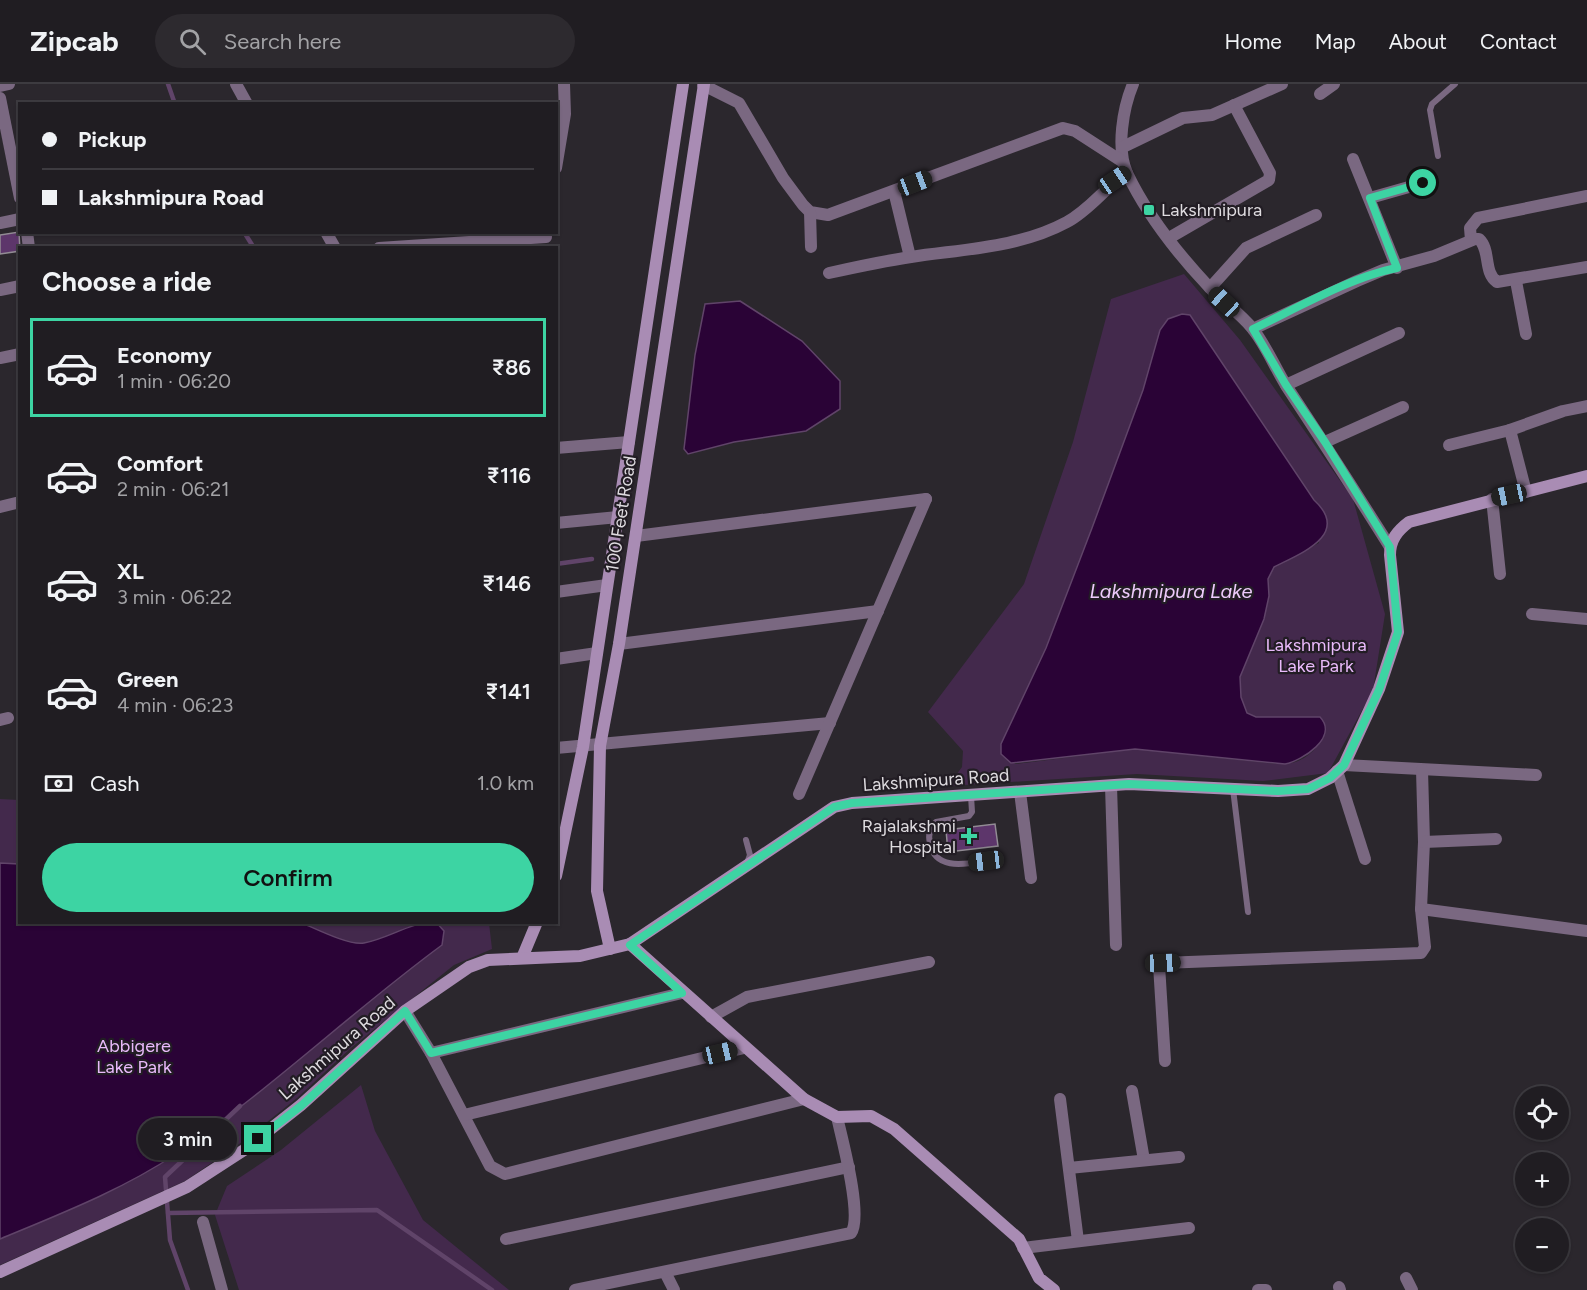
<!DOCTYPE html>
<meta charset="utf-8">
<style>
body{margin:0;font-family:Figtree,sans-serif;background:#2d2a2f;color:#f1f3f6;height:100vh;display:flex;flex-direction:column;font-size:22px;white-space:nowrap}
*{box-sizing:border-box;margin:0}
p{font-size:20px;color:#a2a2a5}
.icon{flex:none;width:33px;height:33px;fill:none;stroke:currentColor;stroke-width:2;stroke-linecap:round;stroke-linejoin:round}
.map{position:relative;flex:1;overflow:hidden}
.side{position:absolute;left:18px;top:162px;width:540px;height:678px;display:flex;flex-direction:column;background:#201d22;border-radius:0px;box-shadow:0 2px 4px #0004,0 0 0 2px #3d3b40}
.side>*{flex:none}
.banner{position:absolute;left:18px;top:18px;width:540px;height:132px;border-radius:0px;box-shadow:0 2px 4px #0004,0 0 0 2px #3d3b40;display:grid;align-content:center;height:132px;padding:0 24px;background:#201d22}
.tools{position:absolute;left:1515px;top:1002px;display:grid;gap:12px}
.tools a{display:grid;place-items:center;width:54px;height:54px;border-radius:50%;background:#201d22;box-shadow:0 2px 4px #0004,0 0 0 2px #3d3b40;font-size:30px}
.end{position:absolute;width:27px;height:27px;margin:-14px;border:8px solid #3dd4a3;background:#111;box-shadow:0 0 0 3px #111}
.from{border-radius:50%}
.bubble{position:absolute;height:42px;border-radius:21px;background:#201d22;box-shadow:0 2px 4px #0004,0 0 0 2px #3d3b40;font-size:20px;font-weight:600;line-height:42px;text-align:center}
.car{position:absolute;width:18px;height:36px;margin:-18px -9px;border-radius:8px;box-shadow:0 0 4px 2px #0007;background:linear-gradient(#222 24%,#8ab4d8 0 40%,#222 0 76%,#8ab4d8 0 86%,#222 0)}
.banner b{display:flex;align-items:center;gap:21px;height:57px;font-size:22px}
.banner b+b{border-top:2px solid #3d3b40}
.banner i{width:15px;height:15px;background:#f1f3f6}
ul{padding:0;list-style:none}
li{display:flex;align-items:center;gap:18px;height:99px;margin:0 12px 9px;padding:0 12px;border:3px solid transparent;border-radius:0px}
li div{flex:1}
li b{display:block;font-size:22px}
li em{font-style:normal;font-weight:600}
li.current{border-color:#3dd4a3}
li>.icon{width:54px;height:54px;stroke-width:1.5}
h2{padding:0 24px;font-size:27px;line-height:72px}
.pay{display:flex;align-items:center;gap:15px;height:66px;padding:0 24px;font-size:22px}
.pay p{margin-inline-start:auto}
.cta{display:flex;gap:12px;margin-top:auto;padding:12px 24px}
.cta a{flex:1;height:69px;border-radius:36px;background:#3dd4a3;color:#111;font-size:24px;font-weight:600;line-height:69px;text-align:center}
header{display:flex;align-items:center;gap:36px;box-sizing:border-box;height:84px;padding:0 30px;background:#201d22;border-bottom:2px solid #3d3b40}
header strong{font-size:28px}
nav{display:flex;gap:33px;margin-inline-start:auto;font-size:21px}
.search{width:420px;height:54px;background:#2d2a2f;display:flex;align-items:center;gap:15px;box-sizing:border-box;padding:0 21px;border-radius:33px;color:#a2a2a5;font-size:22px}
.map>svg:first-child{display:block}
</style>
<header>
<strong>Zipcab</strong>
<div class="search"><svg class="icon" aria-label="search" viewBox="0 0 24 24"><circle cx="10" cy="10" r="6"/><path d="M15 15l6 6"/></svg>Search here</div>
<nav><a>Home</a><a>Map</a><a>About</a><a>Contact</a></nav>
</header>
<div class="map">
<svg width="1587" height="1206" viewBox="0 0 1587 1206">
<rect width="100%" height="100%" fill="#2b272d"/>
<g fill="#43294c" fill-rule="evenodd">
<path d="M1184 190 1240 256 1353 415 1385 530 1373 606 1328 689 1263 697 1137 690 948 702 962 683 963 667 928 628 1024 500 1073 358 1111 215ZM1190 231 1318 421 1319 459 1274 483 1268 495 1269 512 1264 535 1240 593 1241 613 1247 629 1256 633 1320 634C1334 647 1314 670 1300 676 1293 680 1284 680 1276 680L1135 665 1015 680 1001 660 1046 564 1092 444 1143 306 1160 246Z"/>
<path d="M0 715 19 716 20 838 489 839 492 865 454 881 351 964 297 1014 242 1058 185 1097 0 1181Z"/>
<path d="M361 1001 375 1047 423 1136 509 1206H239L215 1131 227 1102 281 1066Z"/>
</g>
<g fill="#2a0336" stroke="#604469" stroke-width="1.5">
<path d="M740 217 802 257 840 297V325L806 347 734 358 688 370 684 365 695 271 705 220Z"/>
<path d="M1182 230 1190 231 1314 416C1352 451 1299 470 1274 483L1268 495 1269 512 1264 535 1240 593 1241 613 1247 629 1256 633H1320C1339 653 1302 677 1285 680L1135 665 1011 679 1001 670V660L1046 564 1092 444 1143 306 1160 246 1168 235Z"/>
<path d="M0 779 19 780 20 838 302 839C316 845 350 862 364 859 390 854 410 838 436 838L444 847 442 861C351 928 270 1006 176 1070 122 1106 60 1130 0 1155Z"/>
</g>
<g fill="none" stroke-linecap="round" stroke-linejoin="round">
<g stroke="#604469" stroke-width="4.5">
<path d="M168 0 175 20"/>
<path d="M244 148 254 164"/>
<path d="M556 480 592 475"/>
<path d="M168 1129 377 1126 492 1206"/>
<path d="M188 1206 170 1156 165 1093 240 1022"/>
</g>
</g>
<g fill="#5d366b" stroke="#928c94" stroke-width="1.5">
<path d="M19 148 20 167 0 170V151Z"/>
<path d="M995 740 998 762 948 768 946 746Z"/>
</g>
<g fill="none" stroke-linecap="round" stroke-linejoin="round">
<g stroke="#7a6881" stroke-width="6">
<path d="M1438 72 1430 26 1432 20 1455 0"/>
<path d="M1233 705 1248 828"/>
<path d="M971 712 972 728 969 732 936 738C929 744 928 751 930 759 935 787 966 780 986 777"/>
<path d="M746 756 750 771 747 779"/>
</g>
<g stroke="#7a6881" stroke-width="12">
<path d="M236 0 247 20"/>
<path d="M1133 0C1123 24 1116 64 1127 89 1147 131 1178 170 1209 203 1223 218 1240 229 1252 244 1266 261 1275 284 1287 303 1322 356 1356 409 1390 463"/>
<path d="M703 1 739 19 783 94 803 121 810 128 828 131 1063 44 1075 47 1123 78"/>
<path d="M0 2 9 0"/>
<path d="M1320 10 1334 0"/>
<path d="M0 14 20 114"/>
<path d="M1123 63 1183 34 1212 31 1282 0"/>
<path d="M1353 75 1397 184"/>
<path d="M556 84 565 30 564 0"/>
<path d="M894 107 910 173"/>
<path d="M1370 114 1423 99"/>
<path d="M810 128 811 163"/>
<path d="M0 139 20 135"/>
<path d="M27 148 29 164"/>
<path d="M326 148 335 164"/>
<path d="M1169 154 1269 96 1270 89 1234 21"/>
<path d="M1471 156 1470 144 1478 134 1587 112"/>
<path d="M379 164 546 153"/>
<path d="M829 189C856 183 884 177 911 173 963 165 1019 164 1067 138 1091 125 1105 103 1127 89"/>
<path d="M1516 197 1526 250"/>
<path d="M1210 204 1246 164 1316 131"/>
<path d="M0 206 20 202"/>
<path d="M1253 245 1357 197 1383 186 1434 172 1475 155H1479C1491 166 1483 188 1497 198L1587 183"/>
<path d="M0 274 20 270"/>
<path d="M1286 301 1399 249"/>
<path d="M1325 358 1403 323"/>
<path d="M1449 361 1510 346"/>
<path d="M556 364 629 358"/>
<path d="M1526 408 1510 346 1563 327 1587 322"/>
<path d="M1492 415 1500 490"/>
<path d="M0 423 20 418"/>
<path d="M556 439 618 433"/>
<path d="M636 452 926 415"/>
<path d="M556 508 607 501"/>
<path d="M1532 530 1587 535"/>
<path d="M619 560 878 527"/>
<path d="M556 575 597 569"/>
<path d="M0 636 8 634"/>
<path d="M556 664 830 639"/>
<path d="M1344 681 1536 691"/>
<path d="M1422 686 1424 758 1421 825 1587 847"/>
<path d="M1337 687 1365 775"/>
<path d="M1111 702 1116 861"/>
<path d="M1020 708 1031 794"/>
<path d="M799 710 926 415"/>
<path d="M1424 758 1496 755"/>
<path d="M405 927 431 969 490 1082 505 1090 804 1015"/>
<path d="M711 933 747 913 929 878"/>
<path d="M431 969 682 909"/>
<path d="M1165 977 1159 881 1163 879 1421 869 1425 863 1421 825"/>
<path d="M1132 1007 1144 1076"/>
<path d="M1060 1015 1078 1157"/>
<path d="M464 1031 744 964"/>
<path d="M1069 1084 1179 1073"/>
<path d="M203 1138 222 1206"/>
<path d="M506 1155 849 1083"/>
<path d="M1023 1164 1189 1144"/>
<path d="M665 1188 674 1206"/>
<path d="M1406 1194 1412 1206"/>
<path d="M1339 1203 1340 1206"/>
<path d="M575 1206 851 1149C863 1132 842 1055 837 1033"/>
<path d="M1258 1206H1266"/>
</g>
<g stroke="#a98cb4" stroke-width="12">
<path d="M556 792 583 663 683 0"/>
<path d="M630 860 804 1015 837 1033 871 1032 894 1045 1019 1155 1039 1194 1054 1206"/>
<path d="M610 865 597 807 600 662 619 560 704 0"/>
<path d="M522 874 537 838"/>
<path d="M0 1188 187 1103 244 1066 301 1021 405 927 469 883 488 876 580 872 630 860 834 723 852 719 1129 700 1278 707 1308 705 1330 694 1344 681 1379 605 1398 548 1390 471C1390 456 1397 447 1409 438L1587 392"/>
</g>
</g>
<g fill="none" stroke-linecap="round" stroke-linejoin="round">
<path stroke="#3dd4a3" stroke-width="8" d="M258 1055 302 1021 405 927 431 969 682 909 630 861 834 723 852 719 1129 700 1278 707 1308 705 1330 694 1344 681 1379 606 1398 548 1390 463 1325 358 1286 301 1253 245C1295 225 1353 192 1397 184L1370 114 1423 99"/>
</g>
<g fill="#3dd4a3" stroke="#221d24" stroke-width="2">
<rect x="1143" y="120" width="12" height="12" rx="3"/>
<path d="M966 743h6v6h6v6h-6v6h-6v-6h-6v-6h6z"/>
</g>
<g text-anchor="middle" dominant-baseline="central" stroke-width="4.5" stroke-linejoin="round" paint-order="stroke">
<g font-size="18" fill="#dedbdf" stroke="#221d24" text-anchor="start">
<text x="1161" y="126">Lakshmipura</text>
<text x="956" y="742" text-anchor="end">Rajalakshmi<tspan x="956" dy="21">Hospital</tspan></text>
</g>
<g font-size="18" fill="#dedbdf" stroke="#221d24">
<text transform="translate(621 430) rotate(-81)">100 Feet Road</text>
<text transform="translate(936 696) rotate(-4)">Lakshmipura Road</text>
<text transform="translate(337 964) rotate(-41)">Lakshmipura Road</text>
</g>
<g font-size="18" fill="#e9bafb" stroke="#221d24">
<text x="1316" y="561">Lakshmipura<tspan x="1316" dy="21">Lake Park</tspan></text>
<text x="134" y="962">Abbigere<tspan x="134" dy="21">Lake Park</tspan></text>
</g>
<g font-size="20" font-style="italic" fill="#eecbfc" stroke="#221d24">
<text x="1171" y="507">Lakshmipura Lake</text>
</g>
</g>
</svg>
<div class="tools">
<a><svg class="icon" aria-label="locate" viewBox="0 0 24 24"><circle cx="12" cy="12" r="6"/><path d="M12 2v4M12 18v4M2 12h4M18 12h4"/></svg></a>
<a>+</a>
<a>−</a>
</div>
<i class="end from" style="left:1423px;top:99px"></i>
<i class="end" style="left:258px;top:1055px"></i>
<div class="bubble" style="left:138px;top:1034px;width:99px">3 min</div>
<i class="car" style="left:1115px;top:96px;rotate:56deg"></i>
<i class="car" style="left:915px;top:99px;rotate:69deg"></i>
<i class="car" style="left:1224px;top:218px;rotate:313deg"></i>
<i class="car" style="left:1509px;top:411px;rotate:258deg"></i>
<i class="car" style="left:986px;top:777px;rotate:263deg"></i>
<i class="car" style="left:1163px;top:879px;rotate:88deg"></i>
<i class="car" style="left:720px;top:969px;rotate:77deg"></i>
<div class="banner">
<b><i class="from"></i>Pickup</b>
<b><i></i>Lakshmipura Road</b>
</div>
<section class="side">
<h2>Choose a ride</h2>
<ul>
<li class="current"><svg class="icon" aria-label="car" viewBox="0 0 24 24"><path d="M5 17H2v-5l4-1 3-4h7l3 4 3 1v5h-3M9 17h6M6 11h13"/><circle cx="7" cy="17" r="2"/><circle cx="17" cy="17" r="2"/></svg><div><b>Economy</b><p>1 min · 06:20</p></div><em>₹86</em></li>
<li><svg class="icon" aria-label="car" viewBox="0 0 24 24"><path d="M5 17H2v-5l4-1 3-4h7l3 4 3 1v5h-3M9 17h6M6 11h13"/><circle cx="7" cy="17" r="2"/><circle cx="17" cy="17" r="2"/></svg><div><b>Comfort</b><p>2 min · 06:21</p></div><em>₹116</em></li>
<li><svg class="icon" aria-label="car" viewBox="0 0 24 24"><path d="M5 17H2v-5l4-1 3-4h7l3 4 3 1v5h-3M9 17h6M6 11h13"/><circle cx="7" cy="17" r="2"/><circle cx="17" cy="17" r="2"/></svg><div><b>XL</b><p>3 min · 06:22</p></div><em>₹146</em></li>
<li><svg class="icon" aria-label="car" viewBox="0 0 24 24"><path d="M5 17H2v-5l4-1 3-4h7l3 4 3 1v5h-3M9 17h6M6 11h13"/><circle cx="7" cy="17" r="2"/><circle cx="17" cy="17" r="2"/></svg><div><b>Green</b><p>4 min · 06:23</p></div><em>₹141</em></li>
</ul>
<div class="pay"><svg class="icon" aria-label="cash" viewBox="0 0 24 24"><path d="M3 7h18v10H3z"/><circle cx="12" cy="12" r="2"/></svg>Cash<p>1.0 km</p></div>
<div class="cta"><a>Confirm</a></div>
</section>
</div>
